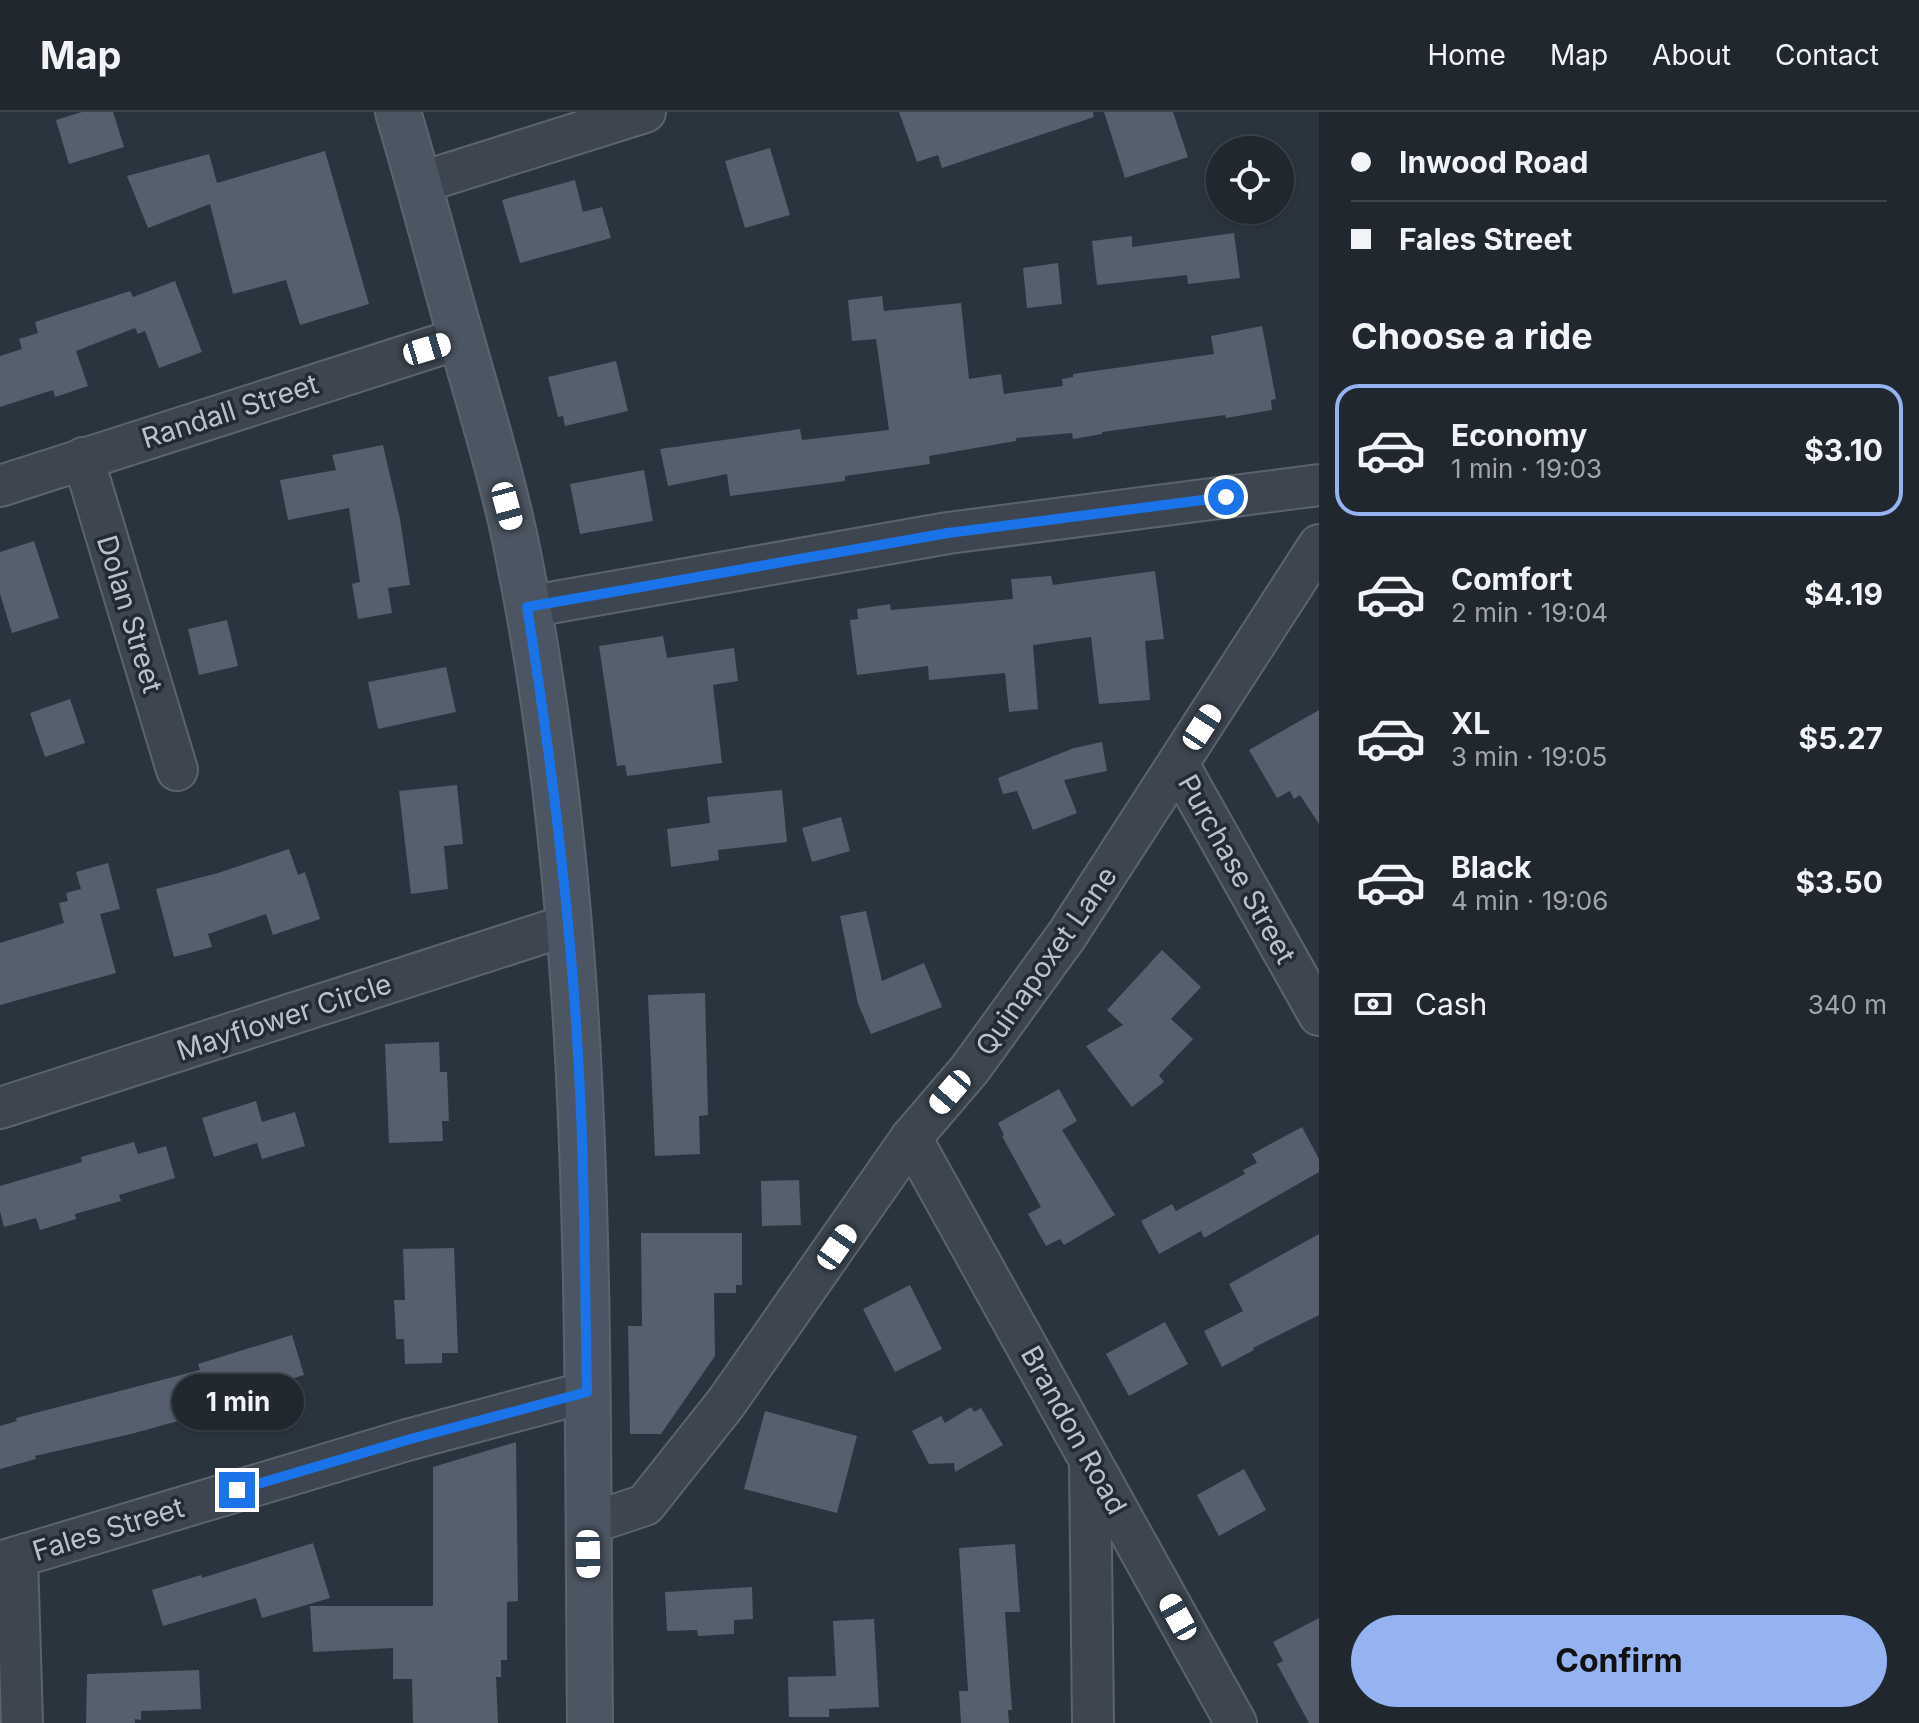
<!DOCTYPE html>
<meta charset="utf-8">
<style>
body{margin:0;font-family:Inter,sans-serif;background:#2d333b;color:#f1f3f6;height:100vh;display:flex;flex-direction:column;font-size:30px;white-space:nowrap}
*{box-sizing:border-box;margin:0}
p{font-size:26px;color:#a2a5aa}
.icon{flex:none;width:44px;height:44px;fill:none;stroke:currentColor;stroke-width:2;stroke-linecap:round;stroke-linejoin:round}
.map{position:relative;flex:1;overflow:hidden}
.panel{display:flex;flex-direction:column;background:#20272f;width:600px}
.panel>*{flex:none}
.hud{display:grid;align-content:center;height:176px;padding:0 32px;background:#20272f}
.controls{position:absolute;left:1206px;top:24px;display:grid;gap:16px}
.controls a{display:grid;place-items:center;width:88px;height:88px;border-radius:50%;background:#20272f;box-shadow:0 2px 6px #0004,0 0 0 2px #3d444b;font-size:40px}
.end{position:absolute;width:36px;height:36px;margin:-18px;border:10px solid #1a73e8;background:#fff;box-shadow:0 0 0 4px #fff}
.from{border-radius:50%}
.bubble{position:absolute;height:56px;border-radius:28px;background:#20272f;box-shadow:0 2px 6px #0004,0 0 0 2px #3d444b;font-size:26px;font-weight:700;line-height:56px;text-align:center}
.car{position:absolute;width:24px;height:48px;margin:-24px -12px;border-radius:10px;box-shadow:0 0 6px 2px #0007;background:linear-gradient(#fff 24%,#345 0 40%,#fff 0 76%,#345 0 86%,#fff 0)}
.hud b{display:flex;align-items:center;gap:28px;height:76px;font-size:30px}
.hud b+b{border-top:2px solid #3d444b}
.hud i{width:20px;height:20px;background:#f1f3f6}
ul{padding:0;list-style:none}
li{display:flex;align-items:center;gap:24px;height:132px;margin:0 16px 12px;padding:0 16px;border:4px solid transparent;border-radius:24px}
li div{flex:1}
li b{display:block;font-size:30px}
li em{font-style:normal;font-weight:700}
li.current{border-color:#95b2f1}
li>.icon{width:72px;height:72px;stroke-width:1.5}
h2{padding:0 32px;font-size:36px;line-height:96px}
.pay{display:flex;align-items:center;gap:20px;height:88px;padding:0 32px;font-size:30px}
.pay p{margin-inline-start:auto}
.button{display:flex;gap:16px;margin-top:auto;padding:16px 32px}
.button a{flex:1;height:92px;border-radius:48px;background:#95b2f1;color:#111;font-size:32px;font-weight:700;line-height:92px;text-align:center}
header{display:flex;align-items:center;gap:48px;box-sizing:border-box;height:112px;padding:0 40px;background:#20272f;border-bottom:2px solid #3d444b}
header strong{font-size:38px}
nav{display:flex;gap:44px;margin-inline-start:auto;font-size:28px}
main{display:flex;flex:1;min-height:0}
.map>svg:first-child{display:block}
</style>
<header>
<strong>Map</strong>
<nav><a>Home</a><a>Map</a><a>About</a><a>Contact</a></nav>
</header>
<main>
<div class="map">
<svg width="1319" height="1611" viewBox="0 0 1319 1611">
<rect width="100%" height="100%" fill="#2a343f"/>
<g fill="#555f6d">
<path d="M82 0H113L124 35 69 52 56 8Z"/>
<path d="M899 0H1093L1094 5 942 56 938 43 917 50Z"/>
<path d="M1104 0H1173L1188 45 1125 66Z"/>
<path d="M770 36 790 103 745 116 725 49Z"/>
<path d="M325 39 369 192 300 213 286 168 233 182 210 92 148 116 127 64 209 42 217 71Z"/>
<path d="M575 68 583 100 602 95 611 126 520 151 502 88Z"/>
<path d="M1234 121 1240 166 1188 172 1187 163 1097 173 1092 129 1132 124V135Z"/>
<path d="M1058 151 1062 192 1027 196 1023 156Z"/>
<path d="M175 169 202 240 159 256 145 219 138 222 135 216 76 239 88 274 55 285 53 278 0 295V244L22 237 19 227 38 221 35 210 130 179 133 185Z"/>
<path d="M882 184 884 199 961 191 969 267 1001 262 1004 282 1063 274 1062 267 1073 265V262L1214 242 1211 224 1262 214 1276 287 1271 288 1272 298 1226 306 1225 303 1102 320V322L1073 327 1072 321 1016 326V329L929 344 930 352 845 364V369L730 384 727 362 668 374 660 337 800 317 802 328 889 318 876 227 852 229 848 188Z"/>
<path d="M616 249 628 299 565 314 563 304 558 305 548 265Z"/>
<path d="M383 333 400 407 410 473 388 476 392 501 358 507 352 472 360 470 349 396 288 408 280 368 336 358 332 343Z"/>
<path d="M644 358 653 409 580 422 570 372Z"/>
<path d="M34 429 59 506 12 521 0 482V440Z"/>
<path d="M1155 459 1164 527 1145 529 1150 588 1099 592 1091 525 1033 533 1038 597 1009 600 1005 561 929 568 928 554 857 563 850 508 858 507 857 497 890 492 891 498 1013 487 1011 467 1051 464 1053 473Z"/>
<path d="M227 508 238 554 199 563 188 517Z"/>
<path d="M663 524 667 546 734 536 738 569 713 573 722 651 627 664 625 653 617 654 599 534Z"/>
<path d="M446 555 456 600 378 617 368 570Z"/>
<path d="M70 587 85 631 45 645 30 601Z"/>
<path d="M1319 598V712L1300 683 1294 687 1290 679 1277 686 1249 638Z"/>
<path d="M1102 630 1107 659 1064 668 1077 701 1033 718 1017 679 1003 682 998 666 1074 636Z"/>
<path d="M457 673 463 732 444 734 448 777 411 782 399 679Z"/>
<path d="M782 678 787 730 718 738 719 748 671 755 667 717 710 711 707 685Z"/>
<path d="M841 705 850 739 812 750 802 716Z"/>
<path d="M289 737 298 763 305 760 320 807 273 823 266 802 208 822 212 835 174 845 156 777 218 761Z"/>
<path d="M108 751 120 797 100 802 116 861 0 893V831L64 811 59 791 68 789 66 781 81 777 76 760Z"/>
<path d="M866 799 882 869 924 851 942 895 871 922 858 892 840 804Z"/>
<path d="M1162 838 1201 875 1171 907 1193 927 1159 963 1164 970 1132 995 1086 934 1123 913 1107 898Z"/>
<path d="M705 881 708 1003 699 1004 700 1042 655 1044 648 883Z"/>
<path d="M439 930 440 960H447L449 1009H442L443 1029 389 1031 385 932Z"/>
<path d="M1059 977 1077 1009 1062 1018 1115 1103 1064 1133 1060 1127 1046 1134 1028 1102 1041 1095 1002 1024 1004 1023 998 1011Z"/>
<path d="M256 989 262 1010 295 1000 305 1034 262 1047 257 1031 214 1045 202 1006Z"/>
<path d="M1302 1015 1319 1047V1060L1204 1126 1201 1119 1159 1142 1141 1109 1172 1092 1176 1099 1245 1062 1243 1058 1257 1051 1252 1042Z"/>
<path d="M134 1030 138 1042 166 1034 175 1066 119 1083 121 1089 75 1102 76 1107 40 1118 36 1106 4 1115 0 1099V1074L82 1050 81 1045Z"/>
<path d="M799 1068 801 1113 762 1114 761 1069Z"/>
<path d="M641 1121H742V1173H736V1181H714L715 1244 661 1322H630L628 1214H642Z"/>
<path d="M1319 1122V1203L1253 1236 1254 1238 1222 1255 1204 1219 1243 1199 1229 1172Z"/>
<path d="M454 1136 458 1241H442V1251L405 1252 404 1227H396L394 1188H405L403 1137Z"/>
<path d="M910 1173 942 1237 895 1260 863 1197Z"/>
<path d="M1165 1210 1188 1252 1129 1284 1106 1242Z"/>
<path d="M292 1223 304 1263 248 1280 251 1289 131 1322 35 1344 36 1347 0 1357V1314L17 1309 16 1306 200 1258 198 1252Z"/>
<path d="M971 1295 974 1300 981 1296 1003 1333 955 1360 954 1351 929 1352 912 1319 941 1304 945 1311Z"/>
<path d="M765 1299 857 1324 837 1401 744 1377Z"/>
<path d="M516 1330 518 1489 507 1490V1548H501V1565H496L498 1611H413L412 1567H393V1536L313 1540 310 1494H433V1355Z"/>
<path d="M1244 1357 1266 1398 1219 1424 1197 1383Z"/>
<path d="M313 1431 330 1486 262 1506 256 1486 163 1514 152 1478 201 1463 202 1466Z"/>
<path d="M1015 1432 1020 1500H1005L1012 1598H1008L1009 1611H961L959 1579H968L959 1436Z"/>
<path d="M752 1475 753 1507 734 1508V1522L698 1524 697 1518 667 1519 665 1480Z"/>
<path d="M1319 1506V1611H1309L1277 1552 1283 1549 1273 1530Z"/>
<path d="M874 1507 879 1595 829 1597V1605H789L788 1565 836 1564 833 1509Z"/>
<path d="M199 1558 201 1597 141 1599V1608L135 1607V1611H86L87 1562Z"/>
</g>
<g fill="none" stroke-linecap="round" stroke-linejoin="round">
<g stroke="#5b646d" stroke-width="44">
<g id="street">
<path d="M419 71 645 0"/>
<path d="M83 346 177 658"/>
<path d="M0 374 461 226"/>
<path d="M527 495 948 421 1319 373"/>
<path d="M1178 652 1319 903"/>
<path d="M0 996 568 813"/>
<path d="M911 1026 1236 1611"/>
<path d="M1090 1351 1093 1611"/>
<path d="M588 1412 645 1393 726 1291 911 1026 970 957 1067 823 1319 433"/>
<path d="M17 1445 22 1611"/>
<path d="M0 1450 407 1328 587 1280"/>
</g>
</g>
<g stroke="#5b646d" stroke-width="48">
<path id="secondary" d="M398 0C421 76 440 153 462 229 480 294 501 360 515 427 596 816 586 1216 590 1611"/>
</g>
<use href="#street" stroke="#3d4650" stroke-width="40"/>
<use href="#secondary" stroke="#4c5562" stroke-width="44"/>
</g>
<g fill="none" stroke-linecap="round" stroke-linejoin="round">
<path stroke="#1a73e8" stroke-width="10" d="M237 1378 407 1328 587 1280C585 1187 585 1094 581 1001 574 831 554 663 527 495L948 421 1226 385"/>
</g>
<g text-anchor="middle" dominant-baseline="central" stroke-width="7" stroke-linejoin="round" paint-order="stroke">
<g font-size="28" fill="#bac1ca" stroke="#222b35">
<text transform="translate(230 299) rotate(-18)">Randall Street</text>
<text transform="translate(130 502) rotate(73)">Dolan Street</text>
<text transform="translate(1237 757) rotate(61)">Purchase Street</text>
<text transform="translate(1046 849) rotate(-55)">Quinapoxet Lane</text>
<text transform="translate(284 905) rotate(-18)">Mayflower Circle</text>
<text transform="translate(1074 1318) rotate(61)">Brandon Road</text>
<text transform="translate(108 1417) rotate(-17)">Fales Street</text>
</g>
</g>
</svg>
<div class="controls">
<a><svg class="icon" aria-label="locate" viewBox="0 0 24 24"><circle cx="12" cy="12" r="6"/><path d="M12 2v4M12 18v4M2 12h4M18 12h4"/></svg></a>
</div>
<i class="end from" style="left:1226px;top:385px"></i>
<i class="end" style="left:237px;top:1378px"></i>
<div class="bubble" style="left:172px;top:1262px;width:132px">1 min</div>
<i class="car" style="left:427px;top:237px;rotate:73deg"></i>
<i class="car" style="left:507px;top:394px;rotate:165deg"></i>
<i class="car" style="left:1202px;top:615px;rotate:33deg"></i>
<i class="car" style="left:950px;top:980px;rotate:221deg"></i>
<i class="car" style="left:837px;top:1135px;rotate:35deg"></i>
<i class="car" style="left:588px;top:1442px;rotate:179deg"></i>
<i class="car" style="left:1178px;top:1505px;rotate:331deg"></i>
</div>
<section class="panel">
<div class="hud">
<b><i class="from"></i>Inwood Road</b>
<b><i></i>Fales Street</b>
</div>
<h2>Choose a ride</h2>
<ul>
<li class="current"><svg class="icon" aria-label="car" viewBox="0 0 24 24"><path d="M5 17H2v-5l4-1 3-4h7l3 4 3 1v5h-3M9 17h6M6 11h13"/><circle cx="7" cy="17" r="2"/><circle cx="17" cy="17" r="2"/></svg><div><b>Economy</b><p>1 min · 19:03</p></div><em>$3.10</em></li>
<li><svg class="icon" aria-label="car" viewBox="0 0 24 24"><path d="M5 17H2v-5l4-1 3-4h7l3 4 3 1v5h-3M9 17h6M6 11h13"/><circle cx="7" cy="17" r="2"/><circle cx="17" cy="17" r="2"/></svg><div><b>Comfort</b><p>2 min · 19:04</p></div><em>$4.19</em></li>
<li><svg class="icon" aria-label="car" viewBox="0 0 24 24"><path d="M5 17H2v-5l4-1 3-4h7l3 4 3 1v5h-3M9 17h6M6 11h13"/><circle cx="7" cy="17" r="2"/><circle cx="17" cy="17" r="2"/></svg><div><b>XL</b><p>3 min · 19:05</p></div><em>$5.27</em></li>
<li><svg class="icon" aria-label="car" viewBox="0 0 24 24"><path d="M5 17H2v-5l4-1 3-4h7l3 4 3 1v5h-3M9 17h6M6 11h13"/><circle cx="7" cy="17" r="2"/><circle cx="17" cy="17" r="2"/></svg><div><b>Black</b><p>4 min · 19:06</p></div><em>$3.50</em></li>
</ul>
<div class="pay"><svg class="icon" aria-label="cash" viewBox="0 0 24 24"><path d="M3 7h18v10H3z"/><circle cx="12" cy="12" r="2"/></svg>Cash<p>340 m</p></div>
<div class="button"><a>Confirm</a></div>
</section>
</main>
